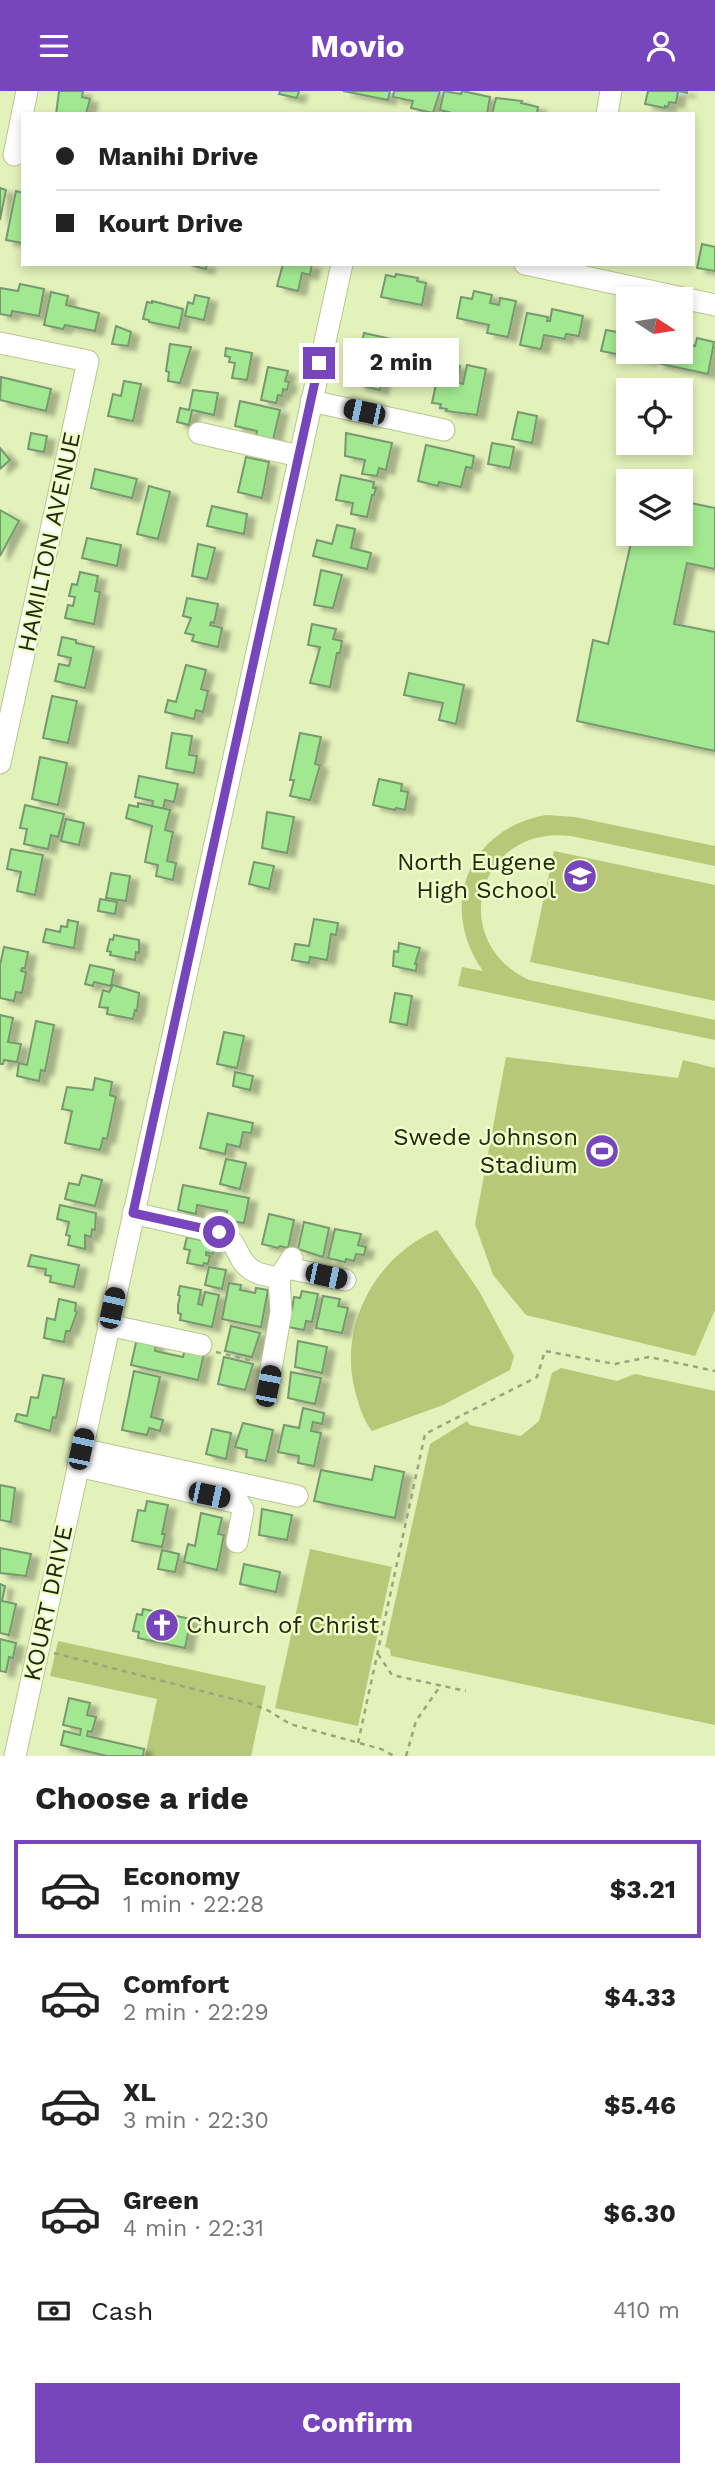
<!DOCTYPE html>
<meta charset="utf-8">
<style>
body{margin:0;font-family:"Work Sans",sans-serif;background:#f2f2f2;color:#222;height:100vh;display:flex;flex-direction:column;font-size:26px;white-space:nowrap}
*{box-sizing:border-box;margin:0}
p{font-size:23px;color:#767676}
.icon{flex:none;width:38px;height:38px;fill:none;stroke:currentColor;stroke-width:2;stroke-linecap:round;stroke-linejoin:round}
.map{position:relative;height:1665px;overflow:hidden}
.panel{display:flex;flex-direction:column;background:#fff;flex:1}
.panel>*{flex:none}
.hud{position:absolute;left:21px;top:21px;width:674px;height:154px;border-radius:0px;box-shadow:0 4px 10px #0003;display:grid;align-content:center;height:154px;padding:0 35px;background:#fff}
.needle{width:46px;rotate:102deg}
.controls{position:absolute;left:616px;top:196px;display:grid;gap:14px}
.controls a{display:grid;place-items:center;width:77px;height:77px;border-radius:0px;background:#fff;box-shadow:0 4px 10px #0003;font-size:35px}
.end{position:absolute;width:32px;height:32px;margin:-16px;border:9px solid #7745bc;background:#fff;box-shadow:0 0 0 4px #fff}
.from{border-radius:50%}
.bubble{position:absolute;height:49px;border-radius:0px;background:#fff;box-shadow:0 4px 10px #0003;font-size:23px;font-weight:700;line-height:49px;text-align:center}
.car{position:absolute;width:21px;height:42px;margin:-21px -10px;border-radius:9px;box-shadow:0 0 5px 2px #0007;background:linear-gradient(#222 24%,#8ab4d8 0 40%,#222 0 76%,#8ab4d8 0 86%,#222 0)}
.hud b{display:flex;align-items:center;gap:24px;height:66px;font-size:26px}
.hud b+b{border-top:2px solid #e0e0e0}
.hud i{width:18px;height:18px;background:#222}
ul{padding:0;list-style:none}
li{display:flex;align-items:center;gap:21px;height:98px;margin:0 14px 10px;padding:0 21px;border:4px solid transparent;border-radius:0px}
li div{flex:1}
li b{display:block;font-size:26px}
li em{font-style:normal;font-weight:700}
li.current{border-color:#7745bc}
li>.icon{width:63px;height:63px;stroke-width:1.5}
h2{padding:0 35px;font-size:32px;line-height:84px}
.pay{display:flex;align-items:center;gap:18px;height:77px;padding:0 35px;font-size:26px}
.pay p{margin-inline-start:auto}
.primary-button{display:flex;gap:14px;margin-top:auto;padding:14px 35px}
.primary-button a{flex:1;height:80px;border-radius:0px;background:#7745bc;color:#fff;font-size:28px;font-weight:700;line-height:80px;text-align:center}
header{display:flex;justify-content:space-between;align-items:center;height:91px;padding:0 35px;background:#7745bc;color:#fff;font-size:32px;font-weight:700}
.map>svg:first-child{display:block}
</style>
<header><svg class="icon" aria-label="menu" viewBox="0 0 24 24"><path d="M4 6h16M4 12h16M4 18h16"/></svg>Movio<svg class="icon" aria-label="person" viewBox="0 0 24 24"><circle cx="12" cy="8" r="4"/><path d="M4 21q1-7 8-7t8 7"/></svg></header>
<div class="map">
<svg width="715" height="1665" viewBox="0 0 715 1665">
<defs>
<filter id="shadow"><feDropShadow dx="8" dy="4.5" stdDeviation="2" flood-color="#0004"/></filter>
</defs>
<rect width="100%" height="100%" fill="#e3f1ba"/>
<g fill="#b7c979">
<path d="M546 724 575 726 715 755V775L571 745C479 733 445 849 529 889L715 929V949L458 895 462 876 483 880C438 816 467 738 546 724Z"/>
<path d="M554 760 715 794V910L530 871Z"/>
<path d="M506 966 678 987 683 969 715 977V1219L695 1265 526 1224 493 1184 475 1133Z"/>
<path d="M437 1139 479 1200 514 1265 510 1279 443 1314 372 1340C363 1329 359 1314 355 1300 338 1234 376 1165 437 1139Z"/>
<path d="M561 1277 617 1290 635 1283 715 1300V1634L391 1565 390 1558 385 1556 430 1353 467 1330 470 1334 521 1345 539 1330 552 1282Z"/>
<path d="M310 1458 392 1476 358 1635 275 1617Z"/>
<path d="M58 1550 266 1595 251 1665H145L157 1608 50 1585Z"/>
</g>
<g fill="#a2e890" stroke="#77996f" stroke-width="2" filter="url(#shadow)">
<path d="M59 0H83L82 6 90 8 86 23H56Z"/>
<path d="M280 0H299L297 7 279 3Z"/>
<path d="M343 0H390L388 9Z"/>
<path d="M394 0H440L433 22 411 17 413 10 393 6Z"/>
<path d="M444 0 461 3 462 0 490 6 487 23H456L440 19Z"/>
<path d="M648 0H687V2L678 0 676 12 669 11 668 16 665 15V17L645 13Z"/>
<path d="M496 7 522 10 521 12 538 16 537 23H492Z"/>
<path d="M0 97 6 99 0 129Z"/>
<path d="M16 100 23 102 22 152 6 149Z"/>
<path d="M702 153 715 156V180L697 177Z"/>
<path d="M186 173H207L206 178Z"/>
<path d="M283 173H312L310 184 302 182 298 200 277 195Z"/>
<path d="M396 183 418 187 417 190 426 192 422 214 381 206 386 184 395 186Z"/>
<path d="M20 193 44 198 39 225 12 220 11 225 0 223V197L18 200Z"/>
<path d="M474 200 492 204 490 212 499 214 500 207 516 210 508 246 487 242 489 234 457 227 461 206 472 208Z"/>
<path d="M51 201 68 205 66 214 99 222 95 240 65 234 63 238 44 234Z"/>
<path d="M195 204 209 207 204 229 185 225 188 211 193 213Z"/>
<path d="M152 210 183 218 179 237 149 231V229L143 228 147 211 152 212Z"/>
<path d="M552 218 583 225 579 245 566 243 565 248 544 244 541 258 520 254 527 222 548 226 547 230H550Z"/>
<path d="M116 235 131 241 128 255 112 253Z"/>
<path d="M606 239 623 242V239L628 240V261H651L649 269 601 260Z"/>
<path d="M364 242 391 248 380 299 358 294 362 262 360 261Z"/>
<path d="M697 247 714 251 708 283 657 272 659 261H681V252L695 255Z"/>
<path d="M170 253 191 256 180 292 168 290 169 281 166 280Z"/>
<path d="M226 257 252 262 247 289 232 287 235 272 229 271 230 266 225 265Z"/>
<path d="M441 270 460 275 457 291 463 293 467 274 486 278 477 324 446 320 447 318 440 317 441 313 432 312Z"/>
<path d="M268 276 288 280 285 290 289 291 287 299 283 298 282 305 278 304 276 312 261 309Z"/>
<path d="M1 286 51 298 46 320 0 309Z"/>
<path d="M124 290 141 293 133 330 108 325 113 303 121 305Z"/>
<path d="M193 299 218 302 214 324 192 319 189 334 177 331 180 317 189 319Z"/>
<path d="M240 310 280 319 273 349 256 345 257 340 235 335Z"/>
<path d="M518 321 537 325 532 352 512 348Z"/>
<path d="M31 342 47 345 44 361 28 358Z"/>
<path d="M346 342 392 352 386 379 379 377 377 385 362 383 365 369 345 365Z"/>
<path d="M492 352 514 356 510 377 488 373Z"/>
<path d="M426 354 474 365 472 377 466 376 461 396 439 391 438 395 418 390Z"/>
<path d="M0 357 10 369 0 378Z"/>
<path d="M246 366 269 371 262 407 238 401Z"/>
<path d="M95 378 137 388 132 407 91 397Z"/>
<path d="M341 384 374 391 373 397H376L374 404H372L367 426 351 423 353 412 336 409Z"/>
<path d="M149 395 170 401 158 448 137 443Z"/>
<path d="M681 410 715 417V478L687 472 674 533 715 541V660L577 630 593 549 608 553 633 443H681Z"/>
<path d="M212 415 247 423 244 443 207 435Z"/>
<path d="M0 419 19 430 0 465Z"/>
<path d="M337 434 355 438 351 457 371 462 367 478 313 465 317 449 332 453Z"/>
<path d="M87 447 121 454 117 475 82 467Z"/>
<path d="M198 453 215 457 207 488 192 485Z"/>
<path d="M321 479 342 484 333 517 314 514Z"/>
<path d="M80 481 98 485 95 500 100 501 94 533 65 527 68 514 73 515 75 506 69 505 72 493 77 494Z"/>
<path d="M187 507 218 513 214 532 211 531 210 534 222 537 218 556 192 550 194 544 185 542 191 527 183 525Z"/>
<path d="M312 533 336 538 333 548 342 550 340 562H337L330 596 310 592 320 556 308 554Z"/>
<path d="M62 546 76 549V552L94 556 85 597 55 590 59 573 69 575 71 567 58 564Z"/>
<path d="M186 574 206 579 201 598 208 600 203 621 196 619 194 628 165 621 168 609 176 611Z"/>
<path d="M409 582 464 594 456 633 439 629 443 612 404 604Z"/>
<path d="M52 605 77 610 68 652 43 647Z"/>
<path d="M172 642 192 645 189 664 197 665 194 682 166 677Z"/>
<path d="M300 642 321 646 315 673 320 674 310 709 290 705 294 689H290Z"/>
<path d="M40 666 67 672 58 714 32 708Z"/>
<path d="M139 685 178 693 174 711 165 709 163 718 152 715 153 710 135 706Z"/>
<path d="M379 688 402 693 401 700 408 701 405 719 396 717 395 719 373 714Z"/>
<path d="M138 712 170 719 165 739 173 741 167 770 176 772 173 789 156 785 158 774 145 771 152 735 126 727 129 714 138 716Z"/>
<path d="M25 714 64 723 58 746 51 744 48 758 24 753 27 738 20 737Z"/>
<path d="M267 721 294 726 287 762 262 757Z"/>
<path d="M66 728 84 732 79 754 61 750Z"/>
<path d="M11 758 43 764 35 804 17 800 21 781 7 778Z"/>
<path d="M254 771 274 775 269 798 249 793Z"/>
<path d="M111 782 130 785 126 810 106 807Z"/>
<path d="M100 808 117 811 115 823 98 820Z"/>
<path d="M314 828 338 832 336 844 331 843 327 869 310 866 309 872 292 869 295 853 309 855Z"/>
<path d="M68 829 78 831 74 857 43 851 46 838 60 841 61 835 67 836Z"/>
<path d="M114 844 139 849V862L136 861 135 869 110 864 111 861 107 860 110 848 113 849Z"/>
<path d="M399 852 420 857 415 873H417L416 880 393 875 394 860 398 861Z"/>
<path d="M4 856 28 861 25 877H22L21 880 26 881 22 902 16 901 14 910 0 907V874Z"/>
<path d="M90 874 114 879 111 895 94 891 93 895 85 893Z"/>
<path d="M113 894 139 902 137 920 135 919 133 928 107 923 108 917 99 916 103 899 109 901Z"/>
<path d="M395 902 412 905 407 934 390 931Z"/>
<path d="M0 924 13 927 8 951 21 953 17 971 4 969 3 973H0Z"/>
<path d="M36 930 54 934 45 980 41 979 39 990 17 985 19 972 27 974Z"/>
<path d="M224 941 244 945 237 977 217 973Z"/>
<path d="M235 981 253 985 250 999 233 995Z"/>
<path d="M95 987 112 991 110 1004 116 1006 107 1048 103 1047 100 1059 65 1052 72 1020 62 1018 67 996 93 999Z"/>
<path d="M208 1022 253 1032 251 1042 243 1041 240 1056 227 1053 225 1063 200 1057Z"/>
<path d="M226 1068 246 1072 240 1098 220 1093Z"/>
<path d="M82 1084 102 1089 95 1115 65 1108 69 1092 79 1094Z"/>
<path d="M183 1094 249 1107 244 1132 225 1129 227 1120 197 1114 196 1123 178 1119Z"/>
<path d="M60 1114 96 1122 95 1139 92 1138 91 1146 85 1144V1158L68 1154 70 1145 66 1144 69 1131 57 1128Z"/>
<path d="M269 1123 294 1129 288 1157 280 1155 278 1157 262 1153Z"/>
<path d="M304 1131 329 1137 323 1166 298 1158Z"/>
<path d="M335 1138 361 1143 358 1154 366 1156 364 1164 356 1163 354 1170 346 1168 345 1171 328 1167Z"/>
<path d="M187 1146 215 1152 213 1163 206 1161V1164L210 1165 208 1173 204 1172 203 1175 187 1172 190 1159 184 1158Z"/>
<path d="M31 1164 79 1174 74 1196 50 1191 51 1185 45 1184 46 1178 28 1175Z"/>
<path d="M209 1176 226 1179 222 1198 205 1194Z"/>
<path d="M229 1192 241 1194 240 1199 255 1202 256 1197 268 1199 261 1236 222 1228Z"/>
<path d="M180 1195 201 1199 198 1213 202 1214 205 1201 219 1204 212 1236 180 1229 181 1223 178 1222V1214L180 1205 178 1204Z"/>
<path d="M302 1200 318 1203 312 1231 306 1230 304 1239 288 1236V1218L292 1219 294 1206 300 1207Z"/>
<path d="M323 1205 340 1208 338 1215 348 1217 342 1242 316 1237Z"/>
<path d="M59 1208 76 1212 75 1220 77 1221 70 1240H66L64 1251 44 1247 47 1227 55 1229Z"/>
<path d="M231 1235 260 1242 252 1266 225 1260Z"/>
<path d="M137 1247 156 1252 155 1260 183 1266 185 1258 204 1262 198 1289 131 1274Z"/>
<path d="M298 1250 327 1256 322 1282 295 1276Z"/>
<path d="M224 1266 253 1273 245 1299 218 1293Z"/>
<path d="M134 1280 160 1286 151 1326 163 1329 160 1340 149 1337 147 1344 122 1339Z"/>
<path d="M291 1281 321 1287 315 1313 288 1307Z"/>
<path d="M43 1284 64 1288 56 1327 53 1326 50 1340 15 1330 17 1323 27 1325 31 1306 38 1307Z"/>
<path d="M303 1317 324 1322 322 1333 313 1331 311 1340 321 1342 314 1375 298 1372 299 1365 278 1361 284 1334 299 1337Z"/>
<path d="M243 1332 273 1339 266 1370 246 1366 247 1359 235 1356Z"/>
<path d="M212 1338 231 1342 226 1368 206 1363Z"/>
<path d="M375 1375 404 1381 395 1427 314 1410 321 1379 372 1389Z"/>
<path d="M0 1394 15 1397 11 1431 0 1429Z"/>
<path d="M147 1410 168 1414 162 1443H165L162 1456 132 1450 138 1419 145 1420Z"/>
<path d="M262 1418 292 1424 287 1449 259 1444Z"/>
<path d="M201 1422 222 1427 218 1443 224 1444 217 1479 184 1471 188 1453 195 1455Z"/>
<path d="M0 1457 31 1463 26 1485 0 1482Z"/>
<path d="M162 1459 179 1463 175 1481 158 1478Z"/>
<path d="M244 1473 280 1481 276 1501 240 1493Z"/>
<path d="M0 1493 5 1495 2 1510 16 1513 9 1544 0 1542Z"/>
<path d="M143 1518 191 1528 185 1557 138 1547 139 1541 133 1540 137 1523 142 1524Z"/>
<path d="M0 1548 16 1552 13 1567 9 1566 6 1581 0 1580Z"/>
<path d="M69 1607 90 1612 87 1624 96 1626 92 1641 88 1640 87 1645 144 1658 143 1665H107L61 1654 64 1640 80 1644 81 1638 63 1634Z"/>
</g>
<g fill="none" stroke-linecap="round" stroke-linejoin="round">
<g stroke="#b9c691" stroke-width="23">
<g id="minor">
<path d="M607 23 611 0"/>
<path d="M14 64 27 0"/>
<path d="M525 173 715 214"/>
<path d="M0 252 88 270 0 672"/>
<path d="M311 310 444 339"/>
<path d="M199 342 299 365"/>
<path d="M133 1122 224 1143C238 1152 237 1170 252 1179 259 1184 270 1185 279 1187L292 1167"/>
<path d="M287 1177 345 1189"/>
<path d="M108 1234 201 1254"/>
<path d="M268 1295 281 1221 279 1187"/>
<path d="M81 1358 297 1405"/>
<path d="M78 1375 239 1412 243 1419 237 1451"/>
<path d="M15 1665 342 173"/>
</g>
</g>
<g stroke="#9aa57b" stroke-width="2.5" stroke-dasharray="5 5" stroke-linecap="butt">
<path d="M216 1261 254 1270"/>
<path d="M54 1562 252 1613 269 1620 290 1633 381 1658 394 1665"/>
<path d="M378 1563 392 1584 466 1600"/>
<path d="M358 1652 425 1343 537 1286 545 1260 615 1273 649 1266 715 1280"/>
<path d="M406 1665 416 1630 441 1594"/>
</g>
<use href="#minor" stroke="#fff" stroke-width="21"/>
</g>
<g fill="none" stroke-linecap="round" stroke-linejoin="round">
<path stroke="#7745bc" stroke-width="9" d="M219 1141 133 1122 319 272"/>
</g>
<defs>
<g id="school-disc" transform="scale(1.75)"><circle r="9.5" fill="#7745bc" stroke="#f0fec7"/><path d="M0-5L7-2L0 1L-7-2ZM-4 1L0 2.5L4 1V4Q0 6-4 4Z" fill="#fff"/></g>
<g id="stadium-disc" transform="scale(1.75)"><circle r="9.5" fill="#7745bc" stroke="#f0fec7"/><path d="M0-5a6.5 5 0 1 0 0 10a6.5 5 0 1 0 0-10ZM-3.5-1.8h7v3.6h-7Z" fill="#fff"/></g>
<g id="church-disc" transform="scale(1.75)"><circle r="9.5" fill="#7745bc" stroke="#f0fec7"/><path d="M-1.2-6h2.4v3.5h3.3v2.4h-3.3V6h-2.4V-.1h-3.3v-2.4h3.3Z" fill="#fff"/></g>
</defs>
<g fill-rule="evenodd">
<use href="#school-disc" x="580" y="785"/>
<use href="#stadium-disc" x="602" y="1060"/>
<use href="#church-disc" x="162" y="1534"/>
</g>
<g text-anchor="middle" dominant-baseline="central" stroke-width="5" stroke-linejoin="round" paint-order="stroke">
<g font-size="24" fill="#232813" stroke="#f0fec7">
<text transform="translate(49 451) rotate(-78)">HAMILTON AVENUE</text>
<text transform="translate(48 1512) rotate(-78)">KOURT DRIVE</text>
</g>
<g font-size="24" fill="#232813" stroke="#f0fec7" text-anchor="end">
<text x="556" y="771">North Eugene<tspan x="556" dy="28">High School</tspan></text>
<text x="578" y="1046">Swede Johnson<tspan x="578" dy="28">Stadium</tspan></text>
<text x="186" y="1534" text-anchor="start">Church of Christ</text>
</g>
</g>
</svg>
<div class="controls">
<a><svg class="needle" viewBox="-14 -14 28 28"><path d="M0-13l5 13h-10z" fill="#e53935"/><path d="M0 13l5-13h-10z" fill="#767676"/></svg></a>
<a><svg class="icon" aria-label="locate" viewBox="0 0 24 24"><circle cx="12" cy="12" r="6"/><path d="M12 2v4M12 18v4M2 12h4M18 12h4"/></svg></a>
<a><svg class="icon" aria-label="layers" viewBox="0 0 24 24"><path d="M12 4l9 5-9 5-9-5zM3 14l9 5 9-5"/></svg></a>
</div>
<i class="end from" style="left:219px;top:1141px"></i>
<i class="end" style="left:319px;top:272px"></i>
<div class="bubble" style="left:343px;top:247px;width:116px">2 min</div>
<i class="car" style="left:364px;top:321px;rotate:282deg"></i>
<i class="car" style="left:326px;top:1185px;rotate:102deg"></i>
<i class="car" style="left:112px;top:1217px;rotate:12deg"></i>
<i class="car" style="left:268px;top:1295px;rotate:11deg"></i>
<i class="car" style="left:81px;top:1358px;rotate:12deg"></i>
<i class="car" style="left:209px;top:1404px;rotate:102deg"></i>
<div class="hud">
<b><i class="from"></i>Manihi Drive</b>
<b><i></i>Kourt Drive</b>
</div>
</div>
<section class="panel">
<h2>Choose a ride</h2>
<ul>
<li class="current"><svg class="icon" aria-label="car" viewBox="0 0 24 24"><path d="M5 17H2v-5l4-1 3-4h7l3 4 3 1v5h-3M9 17h6M6 11h13"/><circle cx="7" cy="17" r="2"/><circle cx="17" cy="17" r="2"/></svg><div><b>Economy</b><p>1 min · 22:28</p></div><em>$3.21</em></li>
<li><svg class="icon" aria-label="car" viewBox="0 0 24 24"><path d="M5 17H2v-5l4-1 3-4h7l3 4 3 1v5h-3M9 17h6M6 11h13"/><circle cx="7" cy="17" r="2"/><circle cx="17" cy="17" r="2"/></svg><div><b>Comfort</b><p>2 min · 22:29</p></div><em>$4.33</em></li>
<li><svg class="icon" aria-label="car" viewBox="0 0 24 24"><path d="M5 17H2v-5l4-1 3-4h7l3 4 3 1v5h-3M9 17h6M6 11h13"/><circle cx="7" cy="17" r="2"/><circle cx="17" cy="17" r="2"/></svg><div><b>XL</b><p>3 min · 22:30</p></div><em>$5.46</em></li>
<li><svg class="icon" aria-label="car" viewBox="0 0 24 24"><path d="M5 17H2v-5l4-1 3-4h7l3 4 3 1v5h-3M9 17h6M6 11h13"/><circle cx="7" cy="17" r="2"/><circle cx="17" cy="17" r="2"/></svg><div><b>Green</b><p>4 min · 22:31</p></div><em>$6.30</em></li>
</ul>
<div class="pay"><svg class="icon" aria-label="cash" viewBox="0 0 24 24"><path d="M3 7h18v10H3z"/><circle cx="12" cy="12" r="2"/></svg>Cash<p>410 m</p></div>
<div class="primary-button"><a>Confirm</a></div>
</section>
